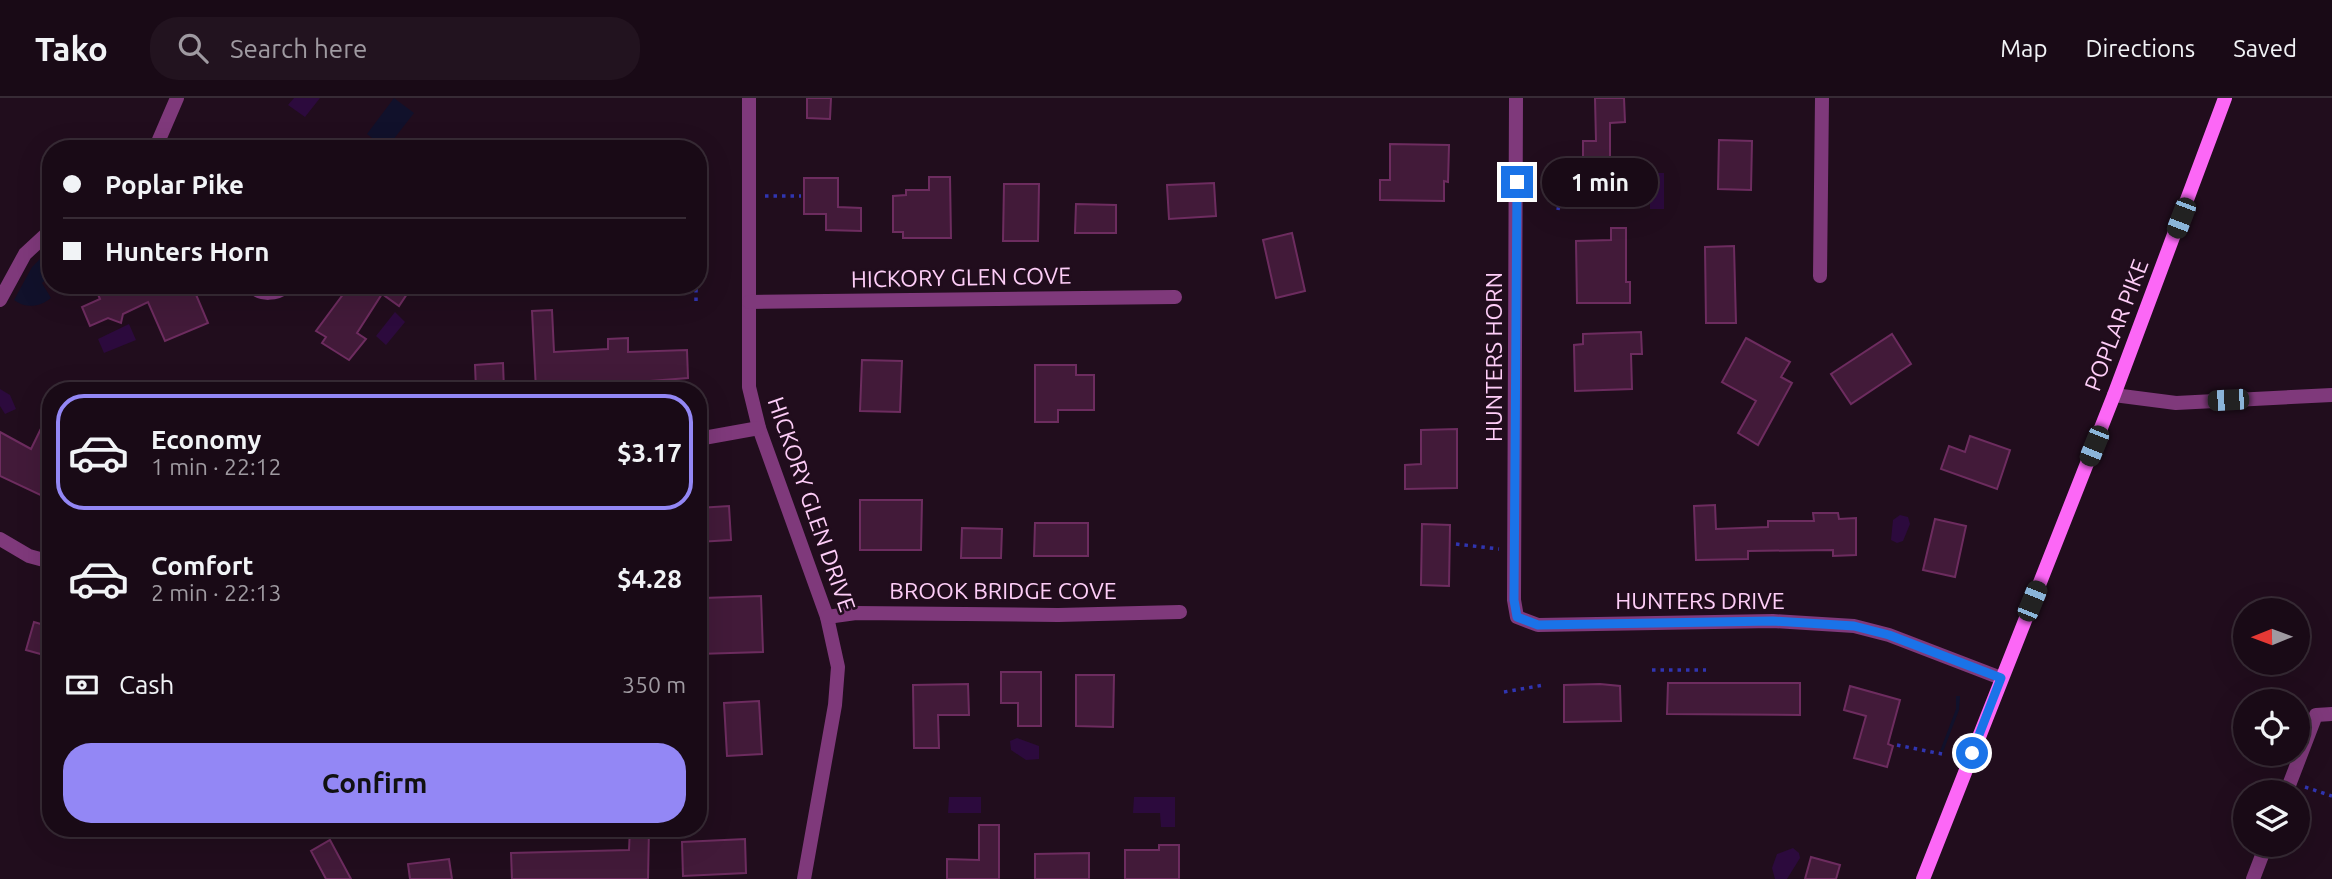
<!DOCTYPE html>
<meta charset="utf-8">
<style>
body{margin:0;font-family:Ubuntu,sans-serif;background:#22131f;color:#f1f3f6;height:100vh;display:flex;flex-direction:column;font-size:26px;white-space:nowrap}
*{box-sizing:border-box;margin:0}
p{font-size:23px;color:#9f9aa1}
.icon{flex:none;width:38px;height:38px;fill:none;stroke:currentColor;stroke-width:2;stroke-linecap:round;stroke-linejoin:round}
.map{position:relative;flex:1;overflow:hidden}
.panel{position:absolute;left:42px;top:284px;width:665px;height:455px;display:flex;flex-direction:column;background:#190a16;border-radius:28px;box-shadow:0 7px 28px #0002,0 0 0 2px #372b35}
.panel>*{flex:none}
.guide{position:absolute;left:42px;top:42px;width:665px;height:154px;border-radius:28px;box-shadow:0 7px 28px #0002,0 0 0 2px #372b35;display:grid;align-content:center;height:154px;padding:0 21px;background:#190a16}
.needle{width:46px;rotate:269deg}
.buttons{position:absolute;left:2233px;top:500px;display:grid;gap:14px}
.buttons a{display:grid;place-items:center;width:77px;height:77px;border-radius:50%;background:#190a16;box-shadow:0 7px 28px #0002,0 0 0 2px #372b35;font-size:35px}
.end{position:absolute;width:32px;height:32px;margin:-16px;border:9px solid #1a73e8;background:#fff;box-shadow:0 0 0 4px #fff}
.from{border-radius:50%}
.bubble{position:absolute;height:49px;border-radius:24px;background:#190a16;box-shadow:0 7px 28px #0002,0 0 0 2px #372b35;font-size:23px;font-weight:600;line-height:49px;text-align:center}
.car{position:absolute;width:21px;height:42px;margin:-21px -10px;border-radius:9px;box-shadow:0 0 5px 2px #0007;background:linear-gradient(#222 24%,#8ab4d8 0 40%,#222 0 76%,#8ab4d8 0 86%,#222 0)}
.guide b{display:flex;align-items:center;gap:24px;height:66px;font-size:26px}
.guide b+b{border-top:2px solid #372b35}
.guide i{width:18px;height:18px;background:#f1f3f6}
ul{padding:12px 0 0;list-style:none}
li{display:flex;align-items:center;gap:21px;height:116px;margin:0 14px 10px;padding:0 7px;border:4px solid transparent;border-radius:28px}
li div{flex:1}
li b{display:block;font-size:26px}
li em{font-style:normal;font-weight:600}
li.selected{border-color:#9387f5}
li>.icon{width:63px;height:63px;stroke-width:1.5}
.pay{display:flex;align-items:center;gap:18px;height:77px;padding:0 21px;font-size:26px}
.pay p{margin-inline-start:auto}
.button{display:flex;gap:14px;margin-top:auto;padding:14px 21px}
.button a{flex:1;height:80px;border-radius:28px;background:#9387f5;color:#111;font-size:28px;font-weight:600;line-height:80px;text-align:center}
header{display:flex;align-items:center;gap:42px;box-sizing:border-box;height:98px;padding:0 35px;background:#190a16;border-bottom:2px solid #372b35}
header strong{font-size:33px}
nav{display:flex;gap:38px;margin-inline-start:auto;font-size:24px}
.search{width:490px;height:63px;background:#22131f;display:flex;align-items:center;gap:18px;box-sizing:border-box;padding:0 24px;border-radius:28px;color:#9f9aa1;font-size:26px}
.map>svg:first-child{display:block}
</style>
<header>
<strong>Tako</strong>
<div class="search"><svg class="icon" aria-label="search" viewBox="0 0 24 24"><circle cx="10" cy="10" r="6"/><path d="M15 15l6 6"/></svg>Search here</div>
<nav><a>Map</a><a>Directions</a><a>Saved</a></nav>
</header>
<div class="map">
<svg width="2332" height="781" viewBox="0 0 2332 781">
<rect width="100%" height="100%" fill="#210d1d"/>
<g fill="#11112b">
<path d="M394 0 414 15 386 51 367 36Z"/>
<path d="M51 150V177L42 185 51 200C40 209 26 211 14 202L32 169Z"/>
<path d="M1956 598H1960L1959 612 1943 654 1940 653 1956 611Z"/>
</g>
<g fill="#2c0a3d">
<path d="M294 0H320L305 19 288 7Z"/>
<rect x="1650" y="75" width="14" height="36"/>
<path d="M395 214 405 224 386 247 376 238Z"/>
<path d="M129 226 136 242 104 255 98 241Z"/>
<path d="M0 291 10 297 16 311 5 316 0 308Z"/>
<path d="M1900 417 1908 419 1910 426 1903 443 1897 445 1891 442 1893 422Z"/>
<path d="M1017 640 1039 648V661L1026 662 1011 652 1010 643Z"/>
<path d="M949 699H981V715H948Z"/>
<path d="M1134 699H1175V729H1161L1160 715H1133Z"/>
<path d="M1793 750 1799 755 1800 760 1787 781H1775L1772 770 1777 756Z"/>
</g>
<g fill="#421a39" stroke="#6d2c5f" stroke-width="2">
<path d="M807 0H831L830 21 807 20Z"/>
<path d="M1595 0H1624L1625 24 1610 25V73H1640V93H1583V43H1596Z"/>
<path d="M1719 42 1752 43 1751 92 1718 91Z"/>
<path d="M1390 46 1449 47 1448 84 1444 83V103L1380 102V82H1390Z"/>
<path d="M929 79H950L951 140H903V134H893V98L906 97V92H929Z"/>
<path d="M804 80H838V109L861 110V133L826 132V116H804Z"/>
<path d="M1214 85 1216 118 1169 121 1167 87Z"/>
<path d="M1004 86H1039L1038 143H1003Z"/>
<path d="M1076 106 1116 107V135H1075Z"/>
<path d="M1611 130H1626V184H1630V205H1577L1576 143 1611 142Z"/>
<path d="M1292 135 1305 193 1276 200 1263 142Z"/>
<path d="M1734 148 1736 225H1706L1705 149Z"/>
<path d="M94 187H192L208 225 165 243 148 204 123 216 121 225 108 220 90 228 82 209 100 201Z"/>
<path d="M350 187H400L409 193 399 208 382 196 357 235 366 241 349 262 322 245 326 239 316 233Z"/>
<path d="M552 212 554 254 608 251V241L628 240V254L687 252 688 280 536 292 532 213Z"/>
<path d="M1641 234 1642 256H1631L1632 291 1575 293 1574 247 1583 246V236Z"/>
<path d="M1892 236 1911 266 1851 306 1831 276Z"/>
<path d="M1746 240 1790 264 1781 279 1792 285 1758 347 1738 335 1756 303 1722 284Z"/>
<path d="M862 262 902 263 900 314 860 313Z"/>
<path d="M503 265 504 292H476L475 267Z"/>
<path d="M1035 267H1076V277H1094V312H1058V324H1035Z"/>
<path d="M51 310V402L0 378V334L31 351Z"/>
<path d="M1457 331V390L1405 391V367L1421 366V332Z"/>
<path d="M1970 338 2010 352 1997 391 1941 371 1949 348 1965 354Z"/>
<path d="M860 402H922L921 452H860Z"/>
<path d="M1715 407 1716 431 1768 429V423H1814L1813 415H1838L1839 421 1856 420V457L1833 458V452L1748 453V461L1696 462 1694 408Z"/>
<path d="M729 408 731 442 698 444V410Z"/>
<path d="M1935 421 1966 428 1955 479 1923 472Z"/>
<path d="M1035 425H1088V458H1034Z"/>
<path d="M1422 426 1450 427 1449 488 1421 487Z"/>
<path d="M962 430 1002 431 1001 460H961Z"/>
<path d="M761 498 763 554 698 556V535H705L703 500Z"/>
<path d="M34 524 51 529V559L26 552Z"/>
<path d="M1001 574H1041V628H1018V605H1001Z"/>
<path d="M1076 577H1114L1113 629 1076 628Z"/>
<path d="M1668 585H1800V617L1667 616Z"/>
<path d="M968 586 969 617H938L939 650H914L913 587Z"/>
<path d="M1600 586 1620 588 1621 623 1564 624V587Z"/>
<path d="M1850 588 1900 602 1888 646 1893 648 1887 669 1854 660 1866 618 1844 612Z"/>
<path d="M759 603 762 656 727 658 724 605Z"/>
<path d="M979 727H999V781H947V761L979 762Z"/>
<path d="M630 730H649L648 781H512L511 755 629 752Z"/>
<path d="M745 741 746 775 683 778 682 744Z"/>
<path d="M330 742 351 781H326L311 753Z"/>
<path d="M1159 747H1179V781H1125V752H1159Z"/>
<path d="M1089 755V781H1035V756Z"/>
<path d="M1811 759 1840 767 1836 781H1805Z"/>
<path d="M449 761 452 781H410L408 766Z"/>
</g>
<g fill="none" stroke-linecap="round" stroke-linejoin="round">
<g stroke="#3035b1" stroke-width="3.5" stroke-dasharray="3.5 5" stroke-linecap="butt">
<path d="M698 81 707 115"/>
<path d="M765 98H801"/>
<path d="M1558 112 1565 67 1579 63"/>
<path d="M696 203V187"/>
<path d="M641 286 642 292"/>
<path d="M1456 446 1499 451"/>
<path d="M1652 572H1706"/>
<path d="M1504 594 1544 587"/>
<path d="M1897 647 1942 656"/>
<path d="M2305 689 2332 698"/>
</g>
<g stroke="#7f397b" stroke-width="14">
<path d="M749 0V289L759 330 827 519 838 569 835 607 804 781"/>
<path d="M1516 0 1514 502 1517 519 1538 527 1773 523 1854 528 1889 537 2001 580"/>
<path d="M155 51 177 0"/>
<path d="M1820 178 1822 0"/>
<path d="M250 187C261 198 276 197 288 187"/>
<path d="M0 202 25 156 51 132"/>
<path d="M749 204 1175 199"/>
<path d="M2114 297 2176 305 2332 297"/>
<path d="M698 341 759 330"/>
<path d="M0 441 29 458 51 464"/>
<path d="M827 519 856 515 1058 517 1180 514"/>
<path d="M2286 695 2316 617 2332 616"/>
<path d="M2253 781 2266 747"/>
</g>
<path stroke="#fc67f6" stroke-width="14" d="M1923 781 2114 297 2225 0"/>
</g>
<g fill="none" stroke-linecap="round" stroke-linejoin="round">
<path stroke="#1a73e8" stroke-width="9" d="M1517 84 1514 502 1517 519 1538 527 1773 523 1854 528 1889 537 2001 580 1972 655"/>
</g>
<g text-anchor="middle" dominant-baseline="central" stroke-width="5" stroke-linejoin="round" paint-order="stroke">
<g font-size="23" fill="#fecef8" stroke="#210d1d">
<text transform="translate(961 179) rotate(-1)">HICKORY GLEN COVE</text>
<text transform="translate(2116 227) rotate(-69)">POPLAR PIKE</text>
<text transform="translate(1493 259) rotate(-90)">HUNTERS HORN</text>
<text transform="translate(812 406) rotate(71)">HICKORY GLEN DRIVE</text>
<text x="1003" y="492">BROOK BRIDGE COVE</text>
<text x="1700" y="502">HUNTERS DRIVE</text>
</g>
</g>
</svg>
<div class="buttons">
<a><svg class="needle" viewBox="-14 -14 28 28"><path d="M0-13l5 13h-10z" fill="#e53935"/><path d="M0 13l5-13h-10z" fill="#9f9aa1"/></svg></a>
<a><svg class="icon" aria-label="locate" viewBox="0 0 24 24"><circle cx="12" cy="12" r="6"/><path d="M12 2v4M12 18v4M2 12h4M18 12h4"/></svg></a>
<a><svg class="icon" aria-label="layers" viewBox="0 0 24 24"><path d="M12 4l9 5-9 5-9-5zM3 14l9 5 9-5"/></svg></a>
</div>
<i class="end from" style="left:1972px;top:655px"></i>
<i class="end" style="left:1517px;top:84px"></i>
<div class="bubble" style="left:1542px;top:60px;width:116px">1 min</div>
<i class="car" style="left:2181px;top:120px;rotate:201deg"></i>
<i class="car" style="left:2228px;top:302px;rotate:267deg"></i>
<i class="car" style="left:2094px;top:348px;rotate:202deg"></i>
<i class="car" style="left:2032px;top:503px;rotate:22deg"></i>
<div class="guide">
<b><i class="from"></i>Poplar Pike</b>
<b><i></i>Hunters Horn</b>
</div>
<section class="panel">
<ul>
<li class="selected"><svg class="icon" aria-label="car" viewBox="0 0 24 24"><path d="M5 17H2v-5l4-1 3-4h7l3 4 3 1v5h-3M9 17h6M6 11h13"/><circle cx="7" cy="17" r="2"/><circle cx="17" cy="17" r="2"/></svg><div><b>Economy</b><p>1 min · 22:12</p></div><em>$3.17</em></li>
<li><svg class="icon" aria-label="car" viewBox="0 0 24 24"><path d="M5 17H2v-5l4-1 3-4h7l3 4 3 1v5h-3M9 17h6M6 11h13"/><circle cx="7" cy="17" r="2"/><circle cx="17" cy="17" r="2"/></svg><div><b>Comfort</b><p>2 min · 22:13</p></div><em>$4.28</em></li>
</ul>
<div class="pay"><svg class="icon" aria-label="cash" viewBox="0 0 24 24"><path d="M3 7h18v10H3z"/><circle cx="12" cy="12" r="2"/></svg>Cash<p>350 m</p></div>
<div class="button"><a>Confirm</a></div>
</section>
</div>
